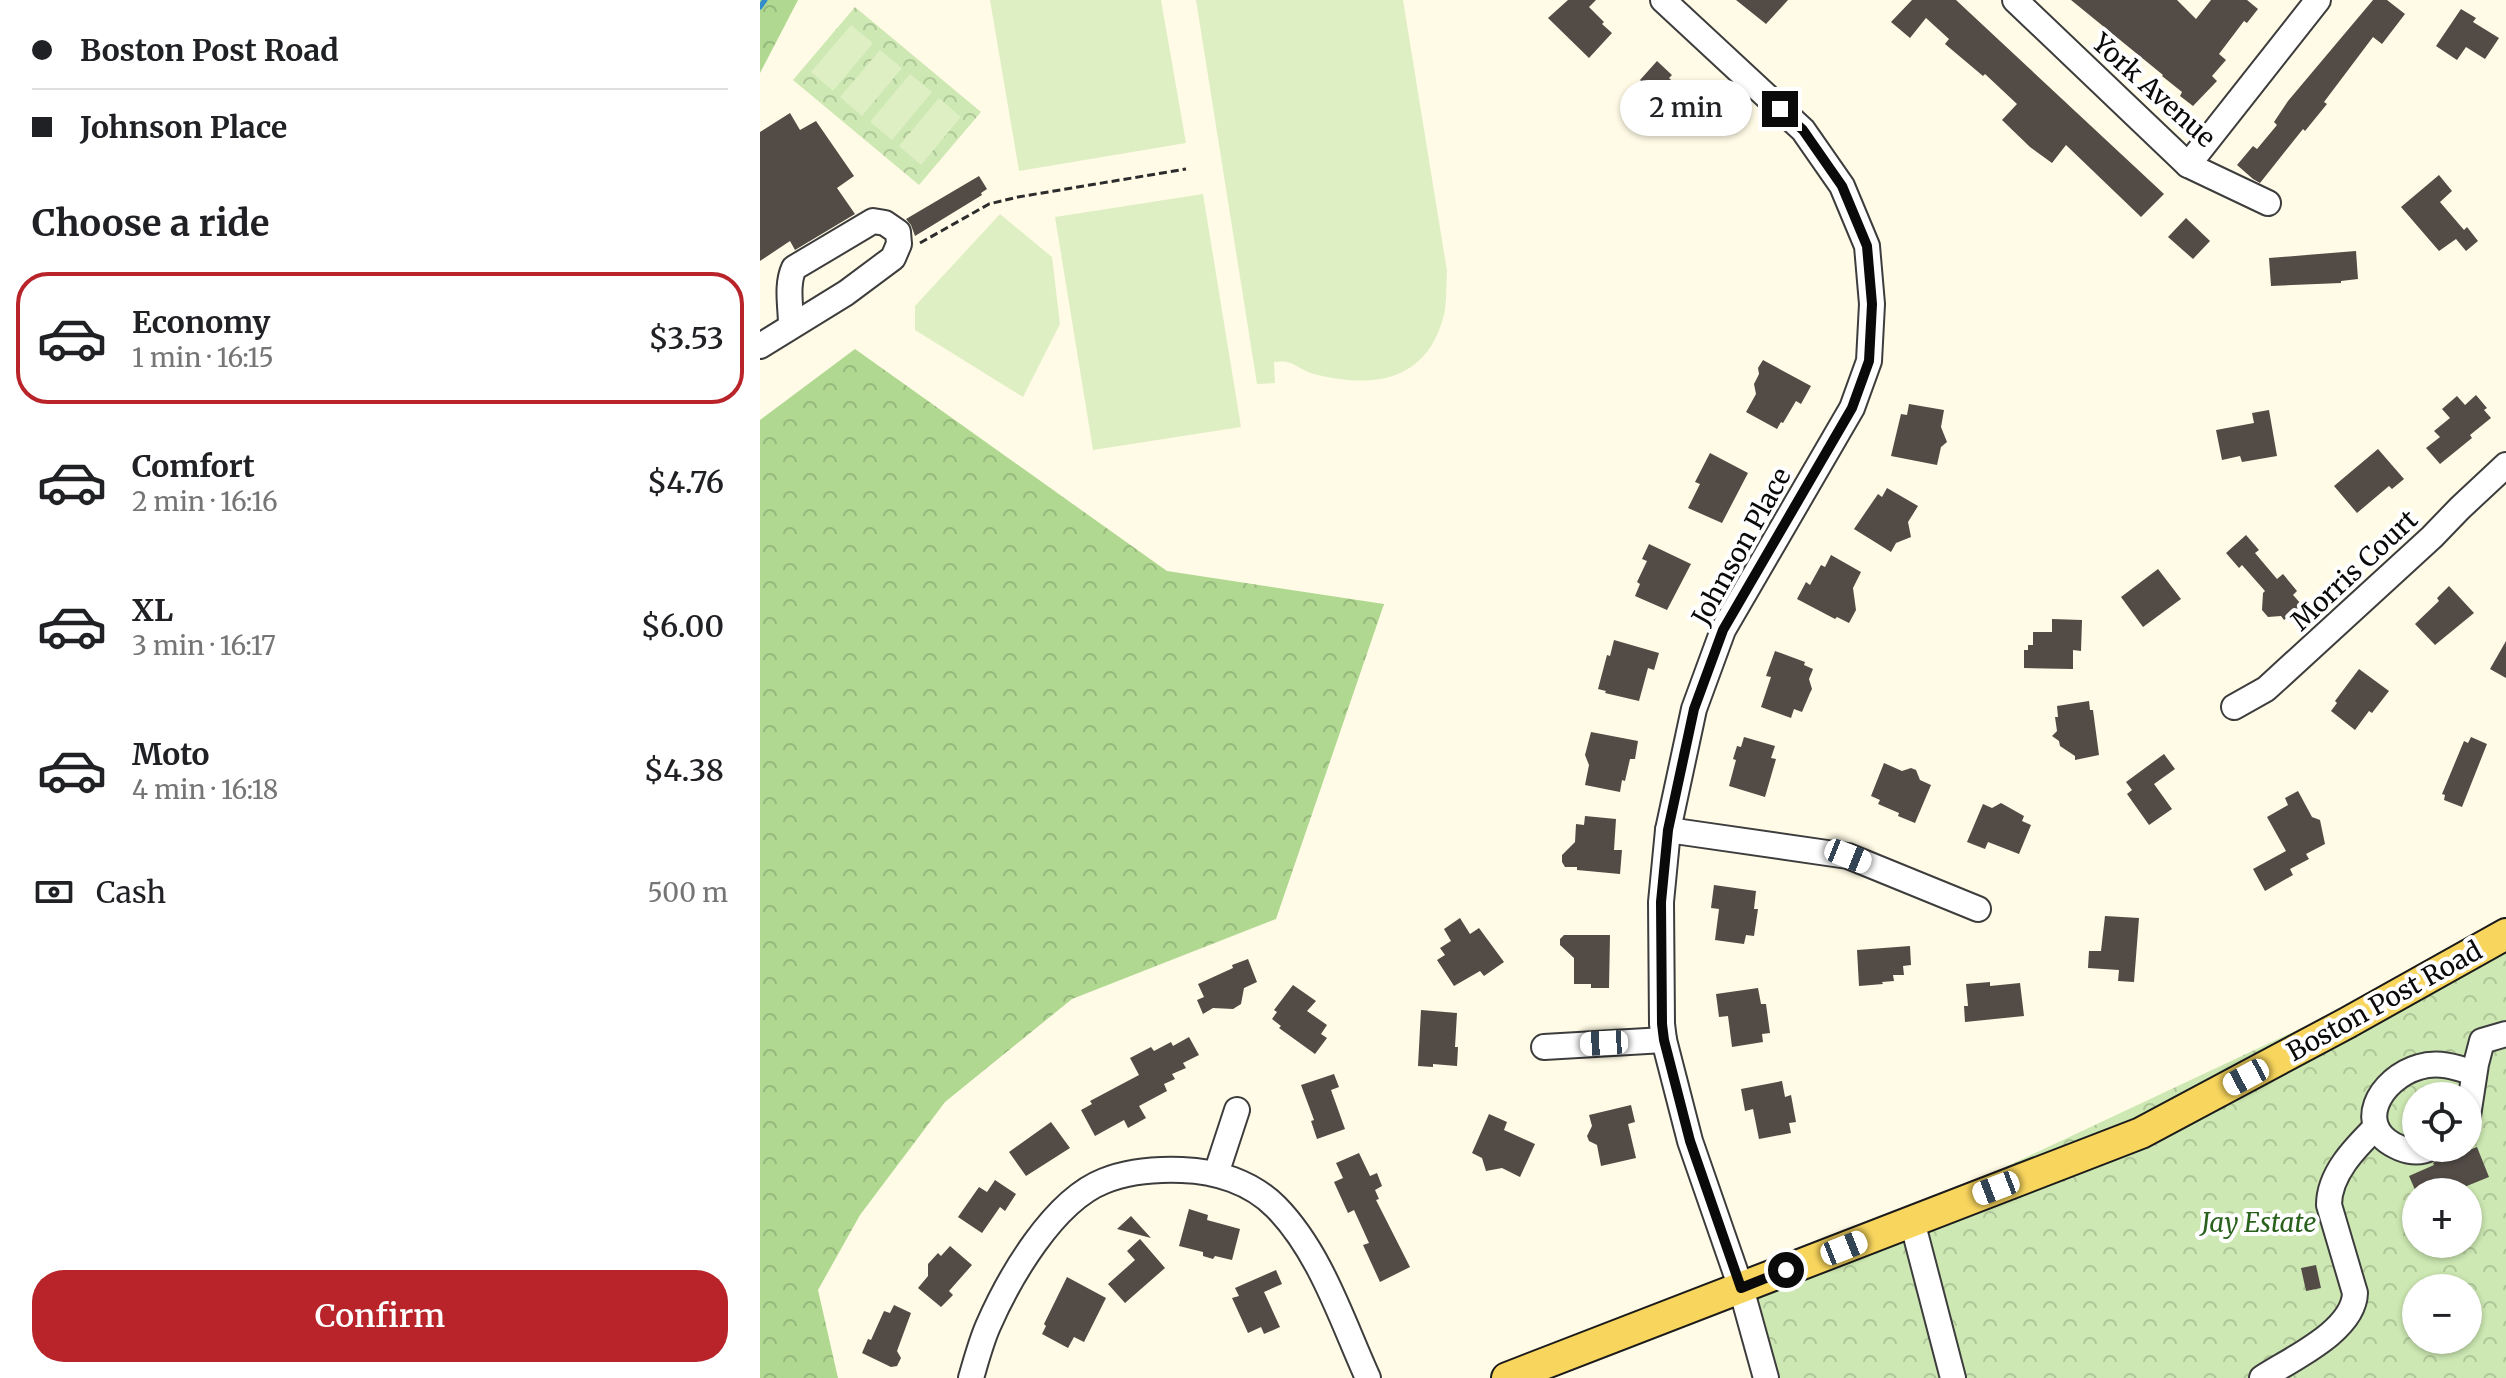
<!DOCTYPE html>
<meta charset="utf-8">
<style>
body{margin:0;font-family:Merriweather,serif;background:#f2f2f2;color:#202124;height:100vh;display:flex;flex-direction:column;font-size:30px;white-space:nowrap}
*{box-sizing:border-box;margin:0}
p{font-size:26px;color:#757577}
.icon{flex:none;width:44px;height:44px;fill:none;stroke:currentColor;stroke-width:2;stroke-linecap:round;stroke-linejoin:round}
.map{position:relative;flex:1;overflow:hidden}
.sheet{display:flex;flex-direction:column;background:#fff;width:760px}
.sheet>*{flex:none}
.banner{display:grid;align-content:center;height:176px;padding:0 32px;background:#fff}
.controls{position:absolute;left:1642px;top:1082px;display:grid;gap:16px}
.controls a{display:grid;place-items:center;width:80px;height:80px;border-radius:50%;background:#fff;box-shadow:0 2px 6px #0004;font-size:40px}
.end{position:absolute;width:36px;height:36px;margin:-18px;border:10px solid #0a0a0a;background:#fff;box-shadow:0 0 0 4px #fff}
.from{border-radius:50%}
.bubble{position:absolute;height:56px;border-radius:28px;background:#fff;box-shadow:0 2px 6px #0004;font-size:26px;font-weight:600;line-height:56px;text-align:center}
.car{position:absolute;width:24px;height:48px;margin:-24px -12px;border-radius:10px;box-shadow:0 0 6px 2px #0007;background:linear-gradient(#fff 24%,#345 0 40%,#fff 0 76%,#345 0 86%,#fff 0)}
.banner b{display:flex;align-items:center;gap:28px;height:76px;font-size:30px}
.banner b+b{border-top:2px solid #e0e0e0}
.banner i{width:20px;height:20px;background:#202124}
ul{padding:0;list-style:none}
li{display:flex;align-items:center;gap:24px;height:132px;margin:0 16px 12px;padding:0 16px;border:4px solid transparent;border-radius:32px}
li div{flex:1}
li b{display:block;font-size:30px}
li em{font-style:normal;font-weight:600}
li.active{border-color:#b82429}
li>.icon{width:72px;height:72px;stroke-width:1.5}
h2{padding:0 32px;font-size:36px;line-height:96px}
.pay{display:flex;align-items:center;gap:20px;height:88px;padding:0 32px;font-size:30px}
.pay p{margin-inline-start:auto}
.button{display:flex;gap:16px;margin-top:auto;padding:16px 32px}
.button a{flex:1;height:92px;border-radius:32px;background:#b82429;color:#fff;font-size:32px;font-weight:600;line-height:92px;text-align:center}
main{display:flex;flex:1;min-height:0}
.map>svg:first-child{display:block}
</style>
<main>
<section class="sheet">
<div class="banner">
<b><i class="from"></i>Boston Post Road</b>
<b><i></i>Johnson Place</b>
</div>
<h2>Choose a ride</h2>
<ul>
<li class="active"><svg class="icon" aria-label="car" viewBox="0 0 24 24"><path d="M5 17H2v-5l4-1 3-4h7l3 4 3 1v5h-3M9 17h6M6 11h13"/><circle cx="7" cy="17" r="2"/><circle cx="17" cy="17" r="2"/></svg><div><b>Economy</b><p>1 min · 16:15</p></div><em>$3.53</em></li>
<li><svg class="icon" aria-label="car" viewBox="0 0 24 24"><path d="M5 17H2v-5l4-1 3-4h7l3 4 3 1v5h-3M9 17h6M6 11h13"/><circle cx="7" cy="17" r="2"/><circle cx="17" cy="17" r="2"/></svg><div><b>Comfort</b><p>2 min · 16:16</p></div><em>$4.76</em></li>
<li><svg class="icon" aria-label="car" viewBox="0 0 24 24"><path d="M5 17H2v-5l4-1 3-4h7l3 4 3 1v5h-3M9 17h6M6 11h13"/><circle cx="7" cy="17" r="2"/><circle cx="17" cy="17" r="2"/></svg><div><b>XL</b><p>3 min · 16:17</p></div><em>$6.00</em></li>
<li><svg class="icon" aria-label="car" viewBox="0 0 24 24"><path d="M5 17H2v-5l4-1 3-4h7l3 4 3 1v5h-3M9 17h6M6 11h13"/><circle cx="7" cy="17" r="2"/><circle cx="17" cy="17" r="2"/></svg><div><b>Moto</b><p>4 min · 16:18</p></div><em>$4.38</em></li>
</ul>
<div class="pay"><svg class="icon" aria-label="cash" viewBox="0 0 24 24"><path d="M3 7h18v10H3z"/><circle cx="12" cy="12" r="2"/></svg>Cash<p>500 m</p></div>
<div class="button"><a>Confirm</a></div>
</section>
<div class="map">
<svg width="1746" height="1378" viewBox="0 0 1746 1378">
<defs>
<pattern id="forest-crowns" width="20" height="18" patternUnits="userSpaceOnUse" patternTransform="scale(2)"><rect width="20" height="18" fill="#b0d891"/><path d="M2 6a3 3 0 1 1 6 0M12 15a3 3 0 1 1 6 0" fill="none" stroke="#96b87c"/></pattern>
<pattern id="park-crowns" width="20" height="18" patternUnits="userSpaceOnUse" patternTransform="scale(2)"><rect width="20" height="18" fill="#cde8b2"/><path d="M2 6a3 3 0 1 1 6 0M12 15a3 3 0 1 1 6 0" fill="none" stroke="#afc698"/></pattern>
</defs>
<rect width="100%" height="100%" fill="#fffbe6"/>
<g fill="url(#forest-crowns)">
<path d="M0 0H38L0 73Z"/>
<path d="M95 349 407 571 624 604 516 919 312 999 185 1102 100 1215 58 1290 78 1378H0V420Z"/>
</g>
<g fill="url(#park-crowns)" fill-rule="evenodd">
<path d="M95 7 221 112 159 185 33 80Z"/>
<path d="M1746 932V1378H992L975 1271 1026 1270ZM1656 1096H1708V1148H1656ZM1656 1192H1708V1244H1656ZM1656 1288H1708V1340H1656Z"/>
</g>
<g fill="#dfefc4">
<path d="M230 0H401L426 143 259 171Z"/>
<path d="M436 0H643L687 271C686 285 687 301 684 315 667 382 613 389 554 374 537 369 534 359 514 362L515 383 497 384Z"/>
<path d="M91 25 113 43 73 91 51 72Z"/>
<path d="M120 50 142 68 102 116 80 97Z"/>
<path d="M150 74 172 92 132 140 110 122Z"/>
<path d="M179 98 201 117 161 165 139 146Z"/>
<path d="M443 194 481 427 333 450 295 217Z"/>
<path d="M240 214 292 257 300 324 263 397 155 330V306Z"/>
</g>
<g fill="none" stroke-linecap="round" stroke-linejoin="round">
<path stroke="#338dcc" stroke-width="5" d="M0 7 5 0"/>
</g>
<g fill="#524b46">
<path d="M808 0H836L829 7 844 22 842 24 852 33 829 58 788 18Z"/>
<path d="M976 0H1028L1006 24Z"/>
<path d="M1152 0H1196L1404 194 1381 217 1306 145 1292 163 1270 147 1242 120 1257 104 1225 74 1223 76 1185 44 1189 39 1166 18 1150 38 1131 22Z"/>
<path d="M1311 0H1417L1436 19 1451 0H1487L1498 9 1487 23 1484 21 1459 54 1466 60 1452 76 1457 81 1433 106 1420 96 1422 92 1402 76 1403 75Z"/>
<path d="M1613 0H1627L1645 14 1622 44 1613 37 1564 102 1567 104 1545 131 1543 129 1500 183 1493 179 1477 165 1493 146 1497 149 1517 125 1514 122 1528 101Z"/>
<path d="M1701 9 1716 18 1713 22 1739 38 1725 59 1706 47 1697 60 1676 46Z"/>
<path d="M897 61 912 75 909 78 933 101 911 125 908 126 876 93 885 84 880 80Z"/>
<path d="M30 113 40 130 56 121 94 176 77 188 95 214 35 250 30 241 0 261V132Z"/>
<path d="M1679 175 1692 191 1680 202 1704 230 1707 227 1718 241 1706 251 1696 239 1679 251 1641 207Z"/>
<path d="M219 176 227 189 221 193 222 195 155 236 151 225 146 219Z"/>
<path d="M1426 218 1450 241 1433 259 1408 237Z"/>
<path d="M1596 251 1598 279 1581 281V283L1511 286 1509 258Z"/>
<path d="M1003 360 1051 386 1041 404 1036 401 1023 423 1021 422 1017 429 986 412 996 394 994 384 999 374 998 368Z"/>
<path d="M1716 395 1727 408 1724 410 1731 418 1710 435 1712 438 1680 464 1666 448 1680 437 1674 431 1690 418 1682 409 1697 396 1705 405Z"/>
<path d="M1149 404 1184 410 1181 427 1187 442 1181 447 1177 465 1131 456 1141 414 1147 415Z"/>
<path d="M1509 410 1517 456 1482 462 1480 456 1462 460 1456 430 1494 423 1492 413Z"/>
<path d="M1618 449 1644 479 1632 489 1629 486 1597 513 1574 486Z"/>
<path d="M950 453 988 473 962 523 928 508 940 484 935 482Z"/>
<path d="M1127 488 1158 506 1148 522 1151 537 1136 543 1131 552 1094 529 1118 494 1122 497Z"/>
<path d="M1486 535 1499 550 1495 553 1517 579 1523 574 1537 591 1533 595 1542 605 1524 620 1521 616 1508 617 1502 610 1503 593 1505 591 1482 565 1479 568 1466 553Z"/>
<path d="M889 544 931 564 907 610 875 596 880 584 877 582 887 561 882 559Z"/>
<path d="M1071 555 1101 572 1093 588 1096 610 1089 623 1077 617 1075 619 1037 599 1046 582 1050 585 1061 565 1065 567Z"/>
<path d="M1398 569 1421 599 1383 627 1361 597Z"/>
<path d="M1689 586 1714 613 1675 645 1655 624 1679 601 1677 598Z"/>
<path d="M1292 619 1322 620 1321 651 1313 650V669L1264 668V650H1268V645H1273V632H1292Z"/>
<path d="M854 640 899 653 894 670 888 668 879 701 845 693 846 691 838 689 847 655 850 656Z"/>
<path d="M1746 641V678L1730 669Z"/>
<path d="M1015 651 1045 662 1044 665 1053 669 1049 679 1052 689 1050 693 1042 712 1034 709 1031 718 1001 707 1011 677 1006 676Z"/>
<path d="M1599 669 1629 691 1612 713 1609 711 1595 730 1571 711 1577 703 1575 701Z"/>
<path d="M1329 701 1330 710H1333L1339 755 1315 760V756L1300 746 1299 741 1292 736 1297 731 1295 717H1298L1297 706Z"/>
<path d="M831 732 878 741 875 759H870L865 781 862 780 860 792 825 785 829 765 825 755Z"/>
<path d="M984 737 1015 746 1011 758 1016 759 1005 797 969 786 976 760 973 759 977 746 981 747Z"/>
<path d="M1711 737 1727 744 1702 807 1684 800 1685 795 1682 794 1704 741 1708 743Z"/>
<path d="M1404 754 1415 769 1394 784 1412 809 1389 825 1367 794 1372 790 1366 782Z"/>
<path d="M1124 763 1142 771 1151 768 1156 770 1160 780 1171 785 1155 823 1138 816 1139 813 1118 804 1120 800 1111 796Z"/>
<path d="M1538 791 1552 817 1560 820 1565 844 1546 854 1549 859 1530 869 1533 875 1505 891 1493 869 1526 851 1507 817 1528 805 1525 798Z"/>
<path d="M1241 803 1264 816 1262 821 1271 825 1259 854 1228 842 1225 849 1207 842 1223 804 1232 808Z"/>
<path d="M825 816 856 819 854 850H862L860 874 817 870V867H805L802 862V855L815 842 816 824 824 825Z"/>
<path d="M954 885 996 891 994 909H998L994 936 986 935 984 944 955 940 959 909 951 908Z"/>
<path d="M1345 916 1379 918 1374 982 1358 981 1359 970 1328 968 1329 951H1341Z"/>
<path d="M700 918 710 934 719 928 744 962 724 976 720 971 694 986 677 960 685 955 680 948 691 941 684 929Z"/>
<path d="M804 935H850L849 988H831V984H814V958L800 945V939Z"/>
<path d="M1150 946 1151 965 1143 966 1144 975H1133L1134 981 1122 982 1123 984 1099 986 1097 950Z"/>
<path d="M488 959 497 982 484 988 481 1004 473 1009 453 1008 443 1014 437 1000 444 997 438 984 473 968 472 965Z"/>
<path d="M1230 982V986L1260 983 1264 1016 1205 1022 1204 1006H1208L1206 984Z"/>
<path d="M533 985 556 1001 547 1011 567 1025 561 1034 567 1038 555 1054 519 1028 521 1026 512 1019 517 1012 514 1010Z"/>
<path d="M998 988 1001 1004H1006L1010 1033 1002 1034 1003 1042 972 1047 968 1016 959 1017 956 994Z"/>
<path d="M661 1010 697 1013 695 1047H698L697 1066 673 1064V1067L658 1066Z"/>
<path d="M429 1037 439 1055 423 1063 426 1068 412 1074 415 1079 404 1084 407 1091 379 1106 386 1118 368 1128 364 1120 335 1136 321 1110 332 1104 330 1101 379 1075 370 1058 391 1047 394 1051 411 1042 413 1046Z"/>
<path d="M574 1074 579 1087 571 1090 585 1129 557 1139 551 1121 554 1120 541 1085Z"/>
<path d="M1022 1081 1025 1097 1031 1095 1036 1122 1029 1123 1031 1133 999 1139 993 1109 985 1111 981 1089Z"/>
<path d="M871 1105 875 1122 868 1124 876 1158 841 1166 837 1145 829 1141 827 1136 832 1126 829 1115Z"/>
<path d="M729 1114 747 1122 744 1130 775 1144 760 1177 742 1168 726 1171 722 1158 712 1153Z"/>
<path d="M291 1122 310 1148 266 1176 249 1152Z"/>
<path d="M1717 1147 1729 1177 1692 1192H1656L1649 1176 1674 1165 1673 1163 1683 1156 1685 1148H1697L1699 1154Z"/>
<path d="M599 1153 610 1176 617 1173 622 1186 615 1190 619 1199 616 1200 650 1267 620 1282 603 1245 609 1243 594 1210 588 1213 574 1182 583 1178 576 1163Z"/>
<path d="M235 1180 256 1194 245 1211 240 1207 222 1233 198 1217 219 1187 227 1192Z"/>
<path d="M429 1209 448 1215 447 1220 480 1229 472 1260 455 1256 453 1259 443 1256V1252L419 1246Z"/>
<path d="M371 1216 391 1238 357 1229Z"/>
<path d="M380 1239 405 1268 365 1303 348 1284 375 1260 367 1251Z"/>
<path d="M190 1246 212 1265 189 1291 193 1295 181 1307 158 1288 168 1276V1264L178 1253 181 1256Z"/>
<path d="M1556 1265 1561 1288 1546 1291 1541 1268Z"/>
<path d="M516 1270 522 1284 504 1292 520 1327 504 1334 501 1327 488 1333 472 1298 479 1296 475 1288Z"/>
<path d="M307 1277 346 1298 324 1342 314 1337 308 1348 282 1334 286 1326 284 1324Z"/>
<path d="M134 1305 151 1313 137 1351 141 1358 137 1366 131 1367 102 1353 108 1339 111 1340 124 1311 130 1313Z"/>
</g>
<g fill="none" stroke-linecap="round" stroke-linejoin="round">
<g stroke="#3d3d3d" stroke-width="28">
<g id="minor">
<path d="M903 0 1043 130 1082 186 1107 246 1112 304 1109 361 1092 408 963 630 934 709 908 830 901 902 902 1024 904 1040 930 1141 981 1288 1006 1378"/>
<path d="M1255 0 1428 165 1508 203"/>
<path d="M1428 165 1558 0"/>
<path d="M0 346 86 293 133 258 139 244 138 232 125 223 113 221 34 268C26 285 31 307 31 325"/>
<path d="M1474 707 1506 689 1672 537 1700 508 1746 465"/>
<path d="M908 830 1088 856 1218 909"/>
<path d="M784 1047 904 1040"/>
<path d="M1708 1116 1716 1064 1722 1041 1746 1034"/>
<path d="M1670 1148C1661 1153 1650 1152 1640 1148 1591 1128 1620 1078 1659 1067 1678 1061 1696 1067 1714 1073"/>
<path d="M456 1174 477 1110"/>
<path d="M1152 1221 1193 1378"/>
<path d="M211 1378C216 1361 221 1342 228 1326 249 1278 293 1201 344 1181 369 1171 396 1169 422 1170 456 1171 491 1182 516 1207 561 1253 582 1321 608 1378"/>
<path d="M1502 1378C1531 1359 1594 1331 1595 1293L1569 1205C1569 1174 1595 1148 1616 1127"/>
</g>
</g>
<g stroke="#1b1b1b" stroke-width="34">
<path id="major" d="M747 1378 1381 1133 1587 1023 1746 934"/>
</g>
<path stroke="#2c2c2c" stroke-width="3" stroke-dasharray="8 4" stroke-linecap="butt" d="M160 243 229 204 258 197 426 169"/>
<use href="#minor" stroke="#fff" stroke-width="24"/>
<use href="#major" stroke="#f8d55d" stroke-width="30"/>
</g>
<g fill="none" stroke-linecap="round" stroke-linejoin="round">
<path stroke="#0a0a0a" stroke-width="10" d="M1020 109 1043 130 1082 186 1107 246 1112 304 1109 361 1092 408 963 630 934 709 908 830 901 902 902 1024 904 1040 930 1141 981 1288 1026 1270"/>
</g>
<g text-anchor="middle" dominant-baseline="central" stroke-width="8" stroke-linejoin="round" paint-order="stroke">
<g font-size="26" fill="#0a0a0a" stroke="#fff">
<text transform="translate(1394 90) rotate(42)">York Avenue</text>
<text transform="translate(981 546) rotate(-61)">Johnson Place</text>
<text transform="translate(1594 570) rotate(-43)">Morris Court</text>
<text transform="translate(1624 1001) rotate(-29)">Boston Post Road</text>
</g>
<g font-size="26" font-style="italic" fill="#29601c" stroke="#fff">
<text x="1499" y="1222">Jay Estate</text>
</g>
</g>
</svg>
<div class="controls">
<a><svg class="icon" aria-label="locate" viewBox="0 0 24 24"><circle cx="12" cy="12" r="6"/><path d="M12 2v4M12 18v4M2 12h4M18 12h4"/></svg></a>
<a>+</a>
<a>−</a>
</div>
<i class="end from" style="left:1026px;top:1270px"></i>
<i class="end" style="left:1020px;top:109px"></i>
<div class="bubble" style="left:860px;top:80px;width:132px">2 min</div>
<i class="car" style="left:1088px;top:856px;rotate:112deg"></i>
<i class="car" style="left:844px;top:1043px;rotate:267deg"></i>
<i class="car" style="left:1486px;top:1077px;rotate:242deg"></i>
<i class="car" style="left:1236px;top:1188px;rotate:249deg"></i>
<i class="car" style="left:1084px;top:1248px;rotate:68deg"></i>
</div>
</main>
